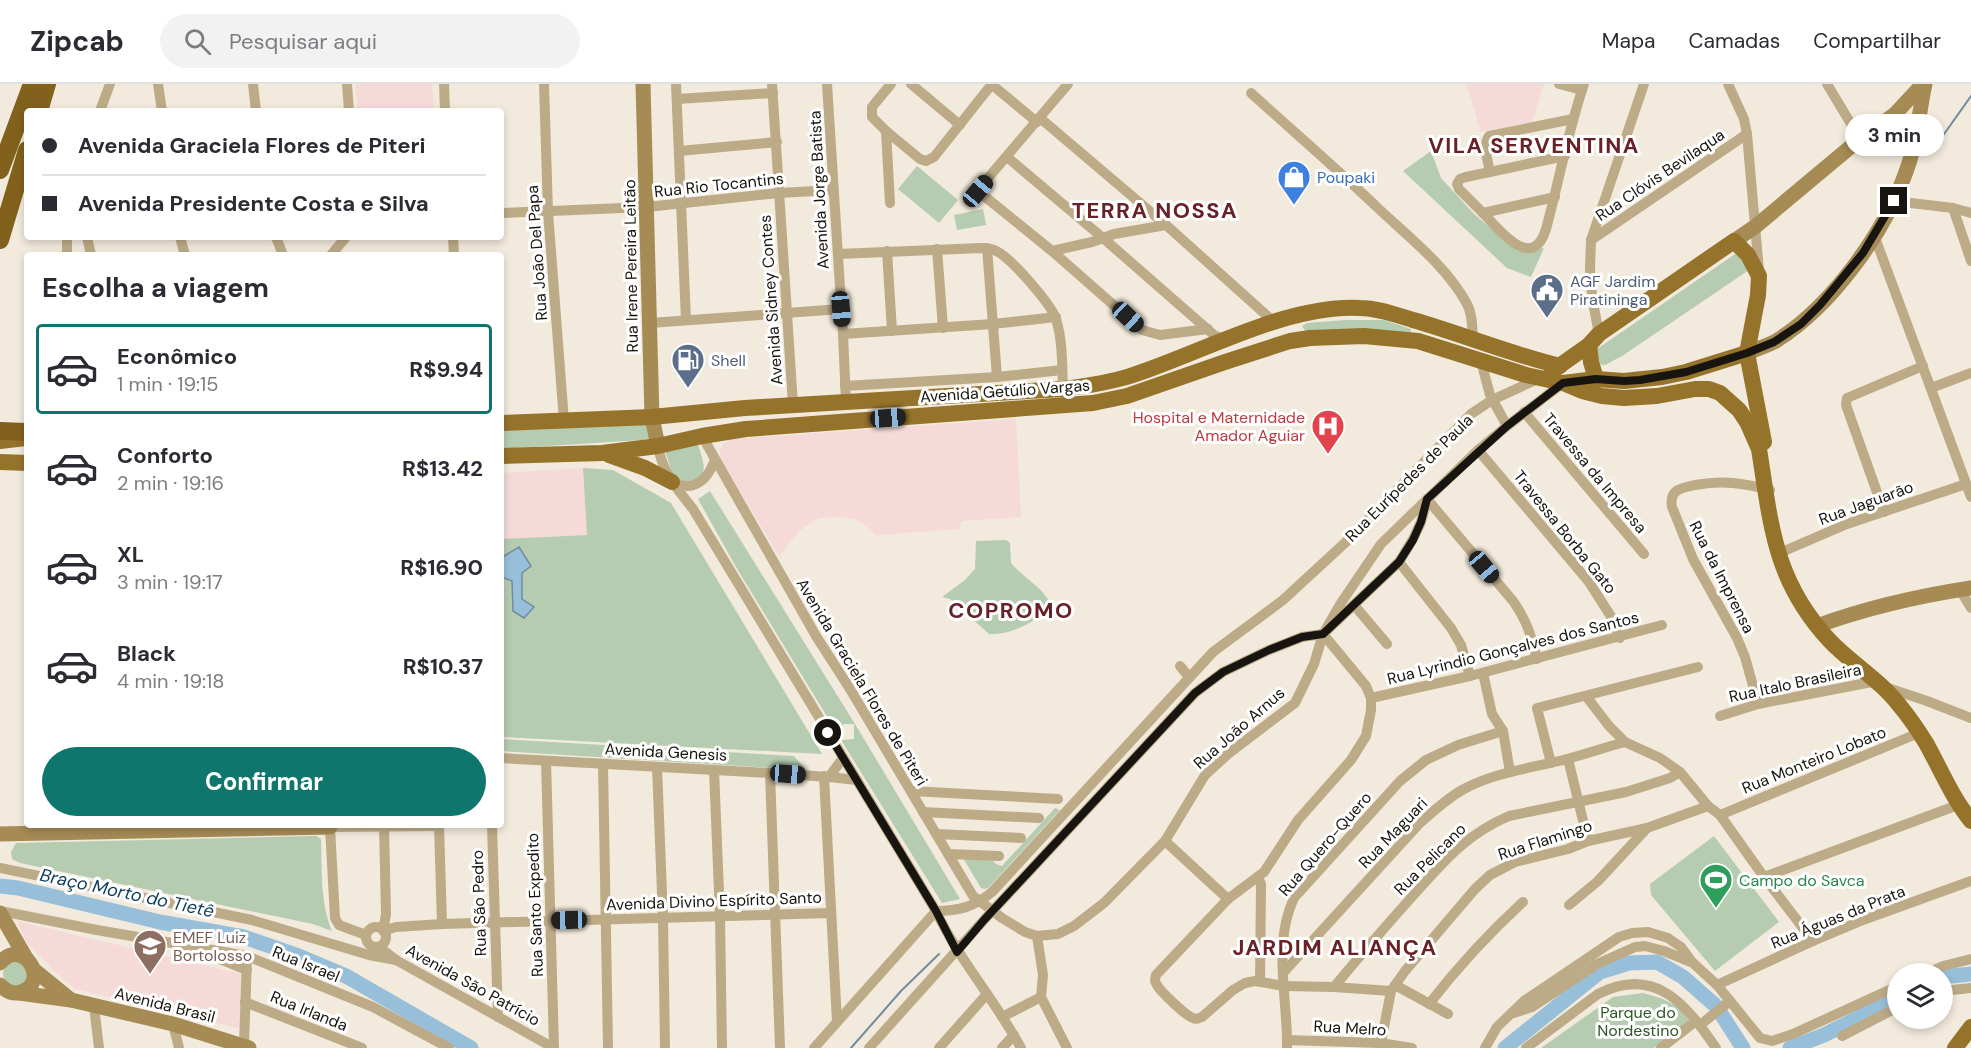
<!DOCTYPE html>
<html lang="pt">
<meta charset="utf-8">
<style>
body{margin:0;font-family:"DM Sans",sans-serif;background:#f2f2f3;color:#2b2b33;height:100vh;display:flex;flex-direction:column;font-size:22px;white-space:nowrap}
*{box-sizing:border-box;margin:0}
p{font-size:20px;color:#7c7c81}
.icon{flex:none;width:33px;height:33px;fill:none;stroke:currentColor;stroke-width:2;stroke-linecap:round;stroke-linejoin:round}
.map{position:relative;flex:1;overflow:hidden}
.side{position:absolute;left:24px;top:168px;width:480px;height:576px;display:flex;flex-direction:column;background:#fff;border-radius:6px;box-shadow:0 3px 9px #0003}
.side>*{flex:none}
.hud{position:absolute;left:24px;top:24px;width:480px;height:132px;border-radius:6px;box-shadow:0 3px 9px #0003;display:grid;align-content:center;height:132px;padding:0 18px;background:#fff}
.controls{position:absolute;left:1887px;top:879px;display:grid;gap:12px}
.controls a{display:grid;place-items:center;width:66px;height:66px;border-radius:50%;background:#fff;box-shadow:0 3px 9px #0003;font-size:30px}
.end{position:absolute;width:27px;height:27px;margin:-14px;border:8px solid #181510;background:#fff;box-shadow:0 0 0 3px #fff}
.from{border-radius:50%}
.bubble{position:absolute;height:42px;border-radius:21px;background:#fff;box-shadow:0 3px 9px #0003;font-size:20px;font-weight:700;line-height:42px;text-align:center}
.car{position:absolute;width:18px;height:36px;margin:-18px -9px;border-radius:8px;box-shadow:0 0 4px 2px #0007;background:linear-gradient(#222 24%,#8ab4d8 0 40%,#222 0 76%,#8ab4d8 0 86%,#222 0)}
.hud b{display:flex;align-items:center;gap:21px;height:57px;font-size:22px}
.hud b+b{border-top:2px solid #e1e1e2}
.hud i{width:15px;height:15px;background:#2b2b33}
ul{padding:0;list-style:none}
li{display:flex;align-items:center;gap:18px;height:90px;margin:0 12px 9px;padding:0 6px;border:3px solid transparent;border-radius:6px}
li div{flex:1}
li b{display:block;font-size:22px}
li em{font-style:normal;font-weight:700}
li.current{border-color:#0f766e}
li>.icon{width:54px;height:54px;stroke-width:1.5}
h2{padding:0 18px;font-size:27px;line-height:72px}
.primary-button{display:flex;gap:12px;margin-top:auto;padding:12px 18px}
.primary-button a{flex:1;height:69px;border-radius:36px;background:#0f766e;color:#fff;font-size:24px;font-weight:700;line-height:69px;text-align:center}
header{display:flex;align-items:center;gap:36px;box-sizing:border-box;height:84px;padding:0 30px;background:#fff;border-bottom:2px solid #e1e1e2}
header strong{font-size:28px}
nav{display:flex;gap:33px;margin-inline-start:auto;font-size:21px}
.search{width:420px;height:54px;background:#f2f2f3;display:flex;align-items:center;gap:15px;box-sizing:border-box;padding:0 21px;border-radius:33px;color:#7c7c81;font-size:22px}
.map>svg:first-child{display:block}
</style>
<header>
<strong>Zipcab</strong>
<div class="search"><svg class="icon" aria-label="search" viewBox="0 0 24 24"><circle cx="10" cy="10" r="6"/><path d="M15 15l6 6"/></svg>Pesquisar aqui</div>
<nav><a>Mapa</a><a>Camadas</a><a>Compartilhar</a></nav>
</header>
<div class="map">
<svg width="1971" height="964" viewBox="0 0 1971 964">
<rect width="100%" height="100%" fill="#f2eadc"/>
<g fill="#f5dad8">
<path d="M355 0H432L434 27H358Z"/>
<path d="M1466 0H1544L1532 38 1481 48Z"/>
<path d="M1016 335 1021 433 962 437 959 445 876 451 862 439 855 435 838 433 819 434 799 447 779 472 724 381 720 373V368L723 360 734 355Z"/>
<path d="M583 384 587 451 501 455V389Z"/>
<path d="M17 837 241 890V942L238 944 75 905 55 888 29 861 22 849Z"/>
</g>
<g fill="#b5ccb1">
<path d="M1431 67 1441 94 1474 130 1518 167 1544 164 1531 193 1507 184 1403 87Z"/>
<path d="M917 82 958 116 939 139 898 105Z"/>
<path d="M983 125 986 141 957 146 954 131Z"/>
<path d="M1738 168 1752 184 1622 272 1605 281 1596 280 1597 265Z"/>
<path d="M1346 236H1384L1411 245 1410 251 1306 248 1302 242 1307 239Z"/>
<path d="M648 339 651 354 642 356 501 365V344Z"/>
<path d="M698 360C705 385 711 391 683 401L673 391 665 367Z"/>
<path d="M583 384 613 386 671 419 822 670 501 653V455L587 451Z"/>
<path d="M710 407 855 640 960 815 942 819 841 656 854 655V640H844L837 649 736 483 698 415Z"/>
<path d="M1006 456 1010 459 1011 479C1021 492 1047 506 1050 521 1038 538 1010 551 989 550L950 515 942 513 965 496 975 485 976 457Z"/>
<path d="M501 655 794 672 806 686 501 667Z"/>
<path d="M1055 724 1060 726 988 804 985 805 981 804 963 774 991 775 996 780 1002 782Z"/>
<path d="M316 752 321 755C322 785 320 819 332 847L313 840 20 779 12 775 11 768 16 759Z"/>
<path d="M1714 752 1779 838 1715 887 1651 811 1650 800Z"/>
<circle cx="15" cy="890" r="12"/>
<path d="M1643 909C1662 914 1679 919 1689 937L1654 964H1541L1613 913Z"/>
</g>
<path fill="#98bfd9" stroke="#728c9d" stroke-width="1.5" d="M519 463 531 482 522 489V515L534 523 524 534 513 527 512 497 501 493V474Z"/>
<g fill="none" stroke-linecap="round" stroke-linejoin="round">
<g stroke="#728c9d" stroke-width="2">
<path d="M1942 53 1971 12"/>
<path d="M851 964 901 907 939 870"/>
</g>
<g stroke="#98bfd9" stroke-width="15">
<path d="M0 802 18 804 160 838 244 853 296 871 346 892 471 964"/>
<path d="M1942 893 1971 890"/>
<path d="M1505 964 1600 888 1629 879 1657 878 1683 893 1716 922 1743 964"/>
<path d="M1790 964 1824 951 1898 914"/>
</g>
<g stroke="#bdab88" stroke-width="10">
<path d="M158 0 162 27"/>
<path d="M253 0 256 27"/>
<path d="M347 0 349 27"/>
<path d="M444 0 445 27"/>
<path d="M544 0 548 128 564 337"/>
<path d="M676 0 686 236"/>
<path d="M772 0 793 321"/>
<path d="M827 0 843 250 846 318"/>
<path d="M891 0 872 23V33L886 47 920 75 926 77 934 73 992 0"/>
<path d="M911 0 960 41"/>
<path d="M991 0 1037 38"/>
<path d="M1559 0 1582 6"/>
<path d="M1728 0 1744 35 1747 50 1759 187"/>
<path d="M1827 0 1860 55"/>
<path d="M1251 9C1294 48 1338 86 1380 126 1410 154 1447 183 1467 220 1473 231 1472 244 1473 256"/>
<path d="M677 15 773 9"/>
<path d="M100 27 110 0"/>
<path d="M1040 34 1166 141 1274 238"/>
<path d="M886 47 890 119"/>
<path d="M679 67 777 58"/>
<path d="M1565 72 1466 93 1460 95 1457 100 1459 105C1468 114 1476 122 1485 131 1501 148 1533 188 1546 145 1559 97 1568 47 1584 0"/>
<path d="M1007 73 1103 154 1214 251 1225 257"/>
<path d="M1490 88C1488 77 1482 62 1489 52L1573 35"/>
<path d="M978 107 1052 167 1142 246 1160 251 1208 245"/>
<path d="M971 114 1068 0"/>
<path d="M1894 117 1953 124 1971 129"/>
<path d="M1953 124 1971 177"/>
<path d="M501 129 647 123 779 109 833 106"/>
<path d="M1483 129 1555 113"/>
<path d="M1874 151 1971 413"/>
<path d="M67 153V171"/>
<path d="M87 153 91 171"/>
<path d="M180 153 185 171"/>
<path d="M276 153 283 171"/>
<path d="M453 153 454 171"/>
<path d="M1591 156 1747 50"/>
<path d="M987 164 997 293"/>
<path d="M937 165 943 244"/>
<path d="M887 167 892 247"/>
<path d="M1052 167 1092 158 1114 150 1166 141"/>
<path d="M838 170 981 164C985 164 990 164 994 166 1009 171 1051 220 1056 235 1063 257 1062 283 1063 305"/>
<path d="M331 171 346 153"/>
<path d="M650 239 841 225"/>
<path d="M843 250 993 240 1056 233"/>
<path d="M1599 250 1592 213 1590 184 1591 156 1644 0"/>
<path d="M1481 277 1490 311 1507 342"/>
<path d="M845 302 997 293 1062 286"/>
<path d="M1931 304 1971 289"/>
<path d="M1524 328 1644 470"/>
<path d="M702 352 816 552 850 605 973 812 1002 834 1025 848 1037 852 1058 850 1074 842 1104 819 1165 757 1205 691 1228 670 1295 619 1314 580 1323 550 1341 519 1381 460 1478 366 1507 342 1563 299"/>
<path d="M658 362C662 388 678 406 693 425L936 827C959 876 995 916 1021 964"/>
<path d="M1478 366 1589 498 1612 534 1620 554"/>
<path d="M674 399C694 408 707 396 714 378"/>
<path d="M1427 415 1513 517C1527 537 1531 551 1537 575"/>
<path d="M1884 428 1846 321 1847 314 1923 282"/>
<path d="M1777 470 1847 440 1966 400"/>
<path d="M1399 478 1451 544 1461 561 1470 592"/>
<path d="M1960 506 1971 524"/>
<path d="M1354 521 1387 560"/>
<path d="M1323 550 1366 602 1371 614V626L1366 652 1351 676 1298 736 1264 788 1228 815 1156 891C1155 896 1154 896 1157 901 1160 907 1186 932 1193 934 1197 936 1198 934 1202 933L1233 906 1245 899 1255 897 1284 902 1334 903 1391 907"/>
<path d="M1180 582 1189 593"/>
<path d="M1483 589 1492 630 1503 647 1510 688"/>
<path d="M1888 604 1927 617 1971 634"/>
<path d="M1586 612 1609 642 1625 658 1660 674 1680 688 1708 722 1720 731 1764 793 1813 857"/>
<path d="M1371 614 1470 592 1662 541"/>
<path d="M1758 620 1745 573 1737 554 1693 475 1672 423C1669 406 1680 404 1695 401 1723 396 1743 399 1770 406"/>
<path d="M1720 632 1758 620 1877 597"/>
<path d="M501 674 770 689 829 693 857 696"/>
<path d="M1568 675 1588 757"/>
<path d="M546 677 554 964"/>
<path d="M1551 679 1537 624 1698 583"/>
<path d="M603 680 608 964"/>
<path d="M657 683 663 834 665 964"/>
<path d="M714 686 720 832 722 964"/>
<path d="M770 689 780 964"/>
<path d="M824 692 837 938"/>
<path d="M829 693 843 674"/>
<path d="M911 707 1058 715"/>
<path d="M923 728 1039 734"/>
<path d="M1720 731 1919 649"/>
<path d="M384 741 386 830 383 847 396 843 442 840 831 829"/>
<path d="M439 741 442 840"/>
<path d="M492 741 498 933"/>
<path d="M936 750 1021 754"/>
<path d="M1165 757 1228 815"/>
<path d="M948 770 999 772"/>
<path d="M0 784 252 836 369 871 396 876"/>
<path d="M1764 793 1958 721"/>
<path d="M1258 794 1261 800 1260 898"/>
<path d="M1569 821 1598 797 1647 744"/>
<path d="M0 827 97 846 247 872 373 923 449 964"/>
<circle cx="376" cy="853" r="10"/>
<path d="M366 851 339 841 335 834 330 743 439 742"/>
<path d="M1037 852 1043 891 1041 913 1067 964"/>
<path d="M379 863 396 876 554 964"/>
<path d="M210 866 215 873 247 886"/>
<path d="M1283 889 1420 739C1434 727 1447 714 1464 705 1495 688 1533 684 1567 675 1586 670 1606 663 1625 658"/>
<path d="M1925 890 1943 882 1971 875"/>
<path d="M1395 901 1448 930"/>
<path d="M1717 901 1813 857 1863 836 1971 797"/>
<path d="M1334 903C1359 873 1384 844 1410 815 1441 781 1464 751 1509 732L1626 708 1670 694 1680 688"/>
<path d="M1942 907 1971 904"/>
<path d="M245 918 362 964"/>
<path d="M1429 920C1458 883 1489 849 1523 818"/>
<path d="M94 922 99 964"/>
<path d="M1514 929 1532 923 1597 880 1635 863 1645 862 1664 867 1691 878"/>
<path d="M1002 933 1041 913"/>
<path d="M173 940 179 964"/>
<path d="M1700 941 1730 917"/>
<path d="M1842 952 1898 923"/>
<path d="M1287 956 1380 959 1412 964"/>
<path d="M244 962 247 872"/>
<path d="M814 964 936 827C959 827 974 823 992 808L1213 568 1283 516 1347 457 1471 330 1492 316 1540 294"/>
<path d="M869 964 984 836 1195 609 1223 588 1269 566 1302 553 1323 550 1399 478 1413 455 1421 438 1427 417"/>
<path d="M939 964 987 910"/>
<path d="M1002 964 1014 951"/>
<path d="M1287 964C1288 914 1272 861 1294 814L1400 697 1426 676 1458 661 1503 647"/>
<path d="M1380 964 1391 907 1405 887 1475 805 1490 791 1515 778 1568 765 1588 757 1647 744 1708 722"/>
<path d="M1485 964 1497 943 1524 917 1619 853 1632 849 1648 848 1668 854 1681 863 1692 878 1717 901 1760 954 1772 957 1793 950 1898 902"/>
<path d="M1526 964 1598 910C1655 881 1686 920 1716 964"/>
<path d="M1661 964 1696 937"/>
</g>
<g stroke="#a68b55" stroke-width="15">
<path d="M643 0 652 333 658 362"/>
<path d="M1734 157 1756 142 1860 55 1895 30 1923 0"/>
<path d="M1747 269C1756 265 1767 262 1776 257 1832 222 1886 147 1907 85 1917 58 1919 28 1925 0"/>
<path d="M1817 542C1866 524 1919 512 1971 504"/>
<path d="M0 750 330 743V741"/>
<path d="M0 829 26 874"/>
<path d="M0 879C23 852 51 898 21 908 13 911 6 907 0 901"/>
<path d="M33 885 71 916"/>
<path d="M19 909 71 916 173 940 249 964"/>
</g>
<g stroke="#96732b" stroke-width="16">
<path d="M1589 261 1591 278 1596 295"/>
<path d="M1552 287 1589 261 1599 250 1734 157 1748 171 1759 192 1758 211 1747 269 1764 358"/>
<path d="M1563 299 1596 295 1624 297 1662 293 1686 288 1747 269"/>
<path d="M501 339 652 333 745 324 1063 305C1086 302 1108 299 1130 292 1200 270 1286 220 1360 224 1378 224 1396 231 1413 236 1462 250 1510 270 1560 282"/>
<path d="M0 357 26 354"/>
<path d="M609 371 645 384 672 398"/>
<path d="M501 372 602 369 658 362 702 352 746 345 1093 319 1127 312 1225 278 1290 257 1310 254 1364 252 1418 257 1526 291 1563 299 1582 307 1602 312 1624 314 1657 312 1695 305H1709L1720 309 1739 326 1747 338 1759 365C1771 441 1774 497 1830 557 1852 580 1880 596 1900 622 1909 633 1918 646 1926 659 1941 686 1952 713 1971 737"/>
<path d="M0 378 27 379"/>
<path d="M1955 964 1971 943"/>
</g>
<g stroke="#81611c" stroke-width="18">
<path d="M39 27 47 0"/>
<path d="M0 86 32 0"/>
<path d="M0 156 27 66"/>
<path d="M0 347 27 348"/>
</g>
</g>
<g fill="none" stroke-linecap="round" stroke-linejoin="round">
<path stroke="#181510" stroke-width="8" d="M828 649 936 827 957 868 984 836 1195 609 1223 588 1269 566 1302 553 1323 550 1399 478 1413 456 1421 438 1427 415 1507 342 1563 299 1596 295 1624 297 1640 296 1686 288 1747 269 1774 258 1801 240 1820 221 1863 169 1894 117"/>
</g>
<defs>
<g id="shop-pin" transform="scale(1.725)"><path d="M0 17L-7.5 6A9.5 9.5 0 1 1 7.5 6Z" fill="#3f7fe0" stroke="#fff"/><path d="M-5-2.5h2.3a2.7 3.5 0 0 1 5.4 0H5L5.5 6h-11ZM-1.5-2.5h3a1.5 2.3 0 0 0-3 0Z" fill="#fff"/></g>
<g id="civic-pin" transform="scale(1.725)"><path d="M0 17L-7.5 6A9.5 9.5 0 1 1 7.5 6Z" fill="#5c6f8a" stroke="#fff"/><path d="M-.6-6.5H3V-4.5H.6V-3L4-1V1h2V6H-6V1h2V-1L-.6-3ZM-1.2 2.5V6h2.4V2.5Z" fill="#fff"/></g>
<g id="fuel-pin" transform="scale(1.725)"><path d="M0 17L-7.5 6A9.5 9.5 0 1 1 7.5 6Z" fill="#5c6f8a" stroke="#fff"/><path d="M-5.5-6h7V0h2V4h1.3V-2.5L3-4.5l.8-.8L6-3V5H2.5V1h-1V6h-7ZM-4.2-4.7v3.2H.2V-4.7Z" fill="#fff"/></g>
<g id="hospital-pin" transform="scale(1.725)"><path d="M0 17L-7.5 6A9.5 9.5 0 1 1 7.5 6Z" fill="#e0444e" stroke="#fff"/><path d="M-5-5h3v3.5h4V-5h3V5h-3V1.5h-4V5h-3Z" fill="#fff"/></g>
<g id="stadium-pin" transform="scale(1.725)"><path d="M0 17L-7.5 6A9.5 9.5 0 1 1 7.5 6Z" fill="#2e9e5b" stroke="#fff"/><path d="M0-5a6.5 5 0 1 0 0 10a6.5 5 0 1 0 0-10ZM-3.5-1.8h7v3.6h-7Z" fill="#fff"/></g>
<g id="school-pin" transform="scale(1.725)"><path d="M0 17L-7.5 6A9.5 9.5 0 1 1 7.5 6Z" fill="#8d6e63" stroke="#fff"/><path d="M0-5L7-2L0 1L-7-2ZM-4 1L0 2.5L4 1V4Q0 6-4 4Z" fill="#fff"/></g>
</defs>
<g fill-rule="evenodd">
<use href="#shop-pin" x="1294" y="93"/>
<use href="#civic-pin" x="1547" y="206"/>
<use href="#fuel-pin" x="688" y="276"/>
<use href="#hospital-pin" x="1328" y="342"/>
<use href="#stadium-pin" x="1716" y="796"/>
<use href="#school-pin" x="150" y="862"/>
</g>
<g text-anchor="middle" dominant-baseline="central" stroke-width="6" stroke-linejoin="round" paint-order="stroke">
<g font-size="16" fill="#181510" stroke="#fff">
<text transform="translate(1660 91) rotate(-34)">Rua Clóvis Bevilaqua</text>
<text transform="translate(719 101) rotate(-6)">Rua Rio Tocantins</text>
<text transform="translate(819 106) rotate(-93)">Avenida Jorge Batista</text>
<text transform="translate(537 169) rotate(-94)">Rua João Del Papa</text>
<text transform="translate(631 182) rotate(-91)">Rua Irene Pereira Leitão</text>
<text transform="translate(771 216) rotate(-94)">Avenida Sidney Contes</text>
<text transform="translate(1005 307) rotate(-4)">Avenida Getúlio Vargas</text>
<text transform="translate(1595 389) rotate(50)">Travessa da Impresa</text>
<text transform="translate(1409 394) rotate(-45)">Rua Eurípedes de Paula</text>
<text transform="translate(1866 419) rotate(-20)">Rua Jaguarão</text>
<text transform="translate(1565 448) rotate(51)">Travessa Borba Gato</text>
<text transform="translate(1722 493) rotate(63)">Rua da Imprensa</text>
<text transform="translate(1513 564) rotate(-14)">Rua Lyrindio Gonçalves dos Santos</text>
<text transform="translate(862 598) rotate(59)">Avenida Graciela Flores de Piteri</text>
<text transform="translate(1795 599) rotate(-12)">Rua Italo Brasileira</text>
<text transform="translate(1239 644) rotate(-41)">Rua João Arnus</text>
<text transform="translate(666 668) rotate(3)">Avenida Genesis</text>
<text transform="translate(1814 676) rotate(-22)">Rua Monteiro Lobato</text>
<text transform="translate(1393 749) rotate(-46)">Rua Maguari</text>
<text transform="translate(1545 756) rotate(-18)">Rua Flamingo</text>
<text transform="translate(1325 760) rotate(-49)">Rua Quero-Quero</text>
<text transform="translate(1430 775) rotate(-45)">Rua Pelicano</text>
<text transform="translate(714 817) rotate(-2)">Avenida Divino Espírito Santo</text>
<text transform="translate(479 819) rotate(-92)">Rua São Pedro</text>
<text transform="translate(535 821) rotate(-92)">Rua Santo Expedito</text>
<text transform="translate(1838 833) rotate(-22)">Rua Águas da Prata</text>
<text transform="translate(306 880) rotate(22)">Rua Israel</text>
<text transform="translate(473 901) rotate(29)">Avenida São Patrício</text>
<text transform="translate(165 921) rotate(14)">Avenida Brasil</text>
<text transform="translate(309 927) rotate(22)">Rua Irlanda</text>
<text transform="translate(1350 944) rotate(3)">Rua Melro</text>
</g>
<g font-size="16" fill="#366cbe" stroke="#fff" text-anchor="start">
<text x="1317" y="93">Poupaki</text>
</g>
<g font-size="16" fill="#4e5e75" stroke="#fff" text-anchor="start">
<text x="1570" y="197">AGF Jardim<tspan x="1570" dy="18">Piratininga</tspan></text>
<text x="711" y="276">Shell</text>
</g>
<g font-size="16" fill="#be3a42" stroke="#fff" text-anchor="end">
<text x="1305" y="333">Hospital e Maternidade<tspan x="1305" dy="18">Amador Aguiar</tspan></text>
</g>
<g font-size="16" fill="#27864d" stroke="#fff" text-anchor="start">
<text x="1739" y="796">Campo do Savca</text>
</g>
<g font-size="16" fill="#785e54" stroke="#fff" text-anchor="start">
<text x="173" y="853">EMEF Luiz<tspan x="173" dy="18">Bortolosso</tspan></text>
</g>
<g font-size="16" fill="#2e5627" stroke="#fff">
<text x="1638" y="928">Parque do<tspan x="1638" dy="18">Nordestino</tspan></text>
</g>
<g font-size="18" font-style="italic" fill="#0b3d58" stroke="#fff">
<text transform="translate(127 809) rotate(12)">Braço Morto do Tietê</text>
</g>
<g font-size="22" font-weight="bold" letter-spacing="1.5" fill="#682227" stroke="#fff">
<text x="1534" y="61">VILA SERVENTINA</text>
<text x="1155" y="126">TERRA NOSSA</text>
<text x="1011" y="526">COPROMO</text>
<text x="1335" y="863">JARDIM ALIANÇA</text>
</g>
</g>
</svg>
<div class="controls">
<a><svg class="icon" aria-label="layers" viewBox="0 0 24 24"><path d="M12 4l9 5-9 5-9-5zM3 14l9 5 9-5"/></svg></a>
</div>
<i class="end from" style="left:828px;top:649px"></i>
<i class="end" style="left:1894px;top:117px"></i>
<div class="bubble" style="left:1845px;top:30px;width:99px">3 min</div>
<i class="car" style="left:978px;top:107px;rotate:40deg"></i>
<i class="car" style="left:841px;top:225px;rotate:175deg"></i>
<i class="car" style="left:1128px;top:233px;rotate:133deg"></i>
<i class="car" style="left:888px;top:334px;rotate:86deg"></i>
<i class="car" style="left:1484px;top:483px;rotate:140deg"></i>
<i class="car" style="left:788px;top:690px;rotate:94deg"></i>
<i class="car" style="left:569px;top:836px;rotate:269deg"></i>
<div class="hud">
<b><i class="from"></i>Avenida Graciela Flores de Piteri</b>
<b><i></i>Avenida Presidente Costa e Silva</b>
</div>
<section class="side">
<h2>Escolha a viagem</h2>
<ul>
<li class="current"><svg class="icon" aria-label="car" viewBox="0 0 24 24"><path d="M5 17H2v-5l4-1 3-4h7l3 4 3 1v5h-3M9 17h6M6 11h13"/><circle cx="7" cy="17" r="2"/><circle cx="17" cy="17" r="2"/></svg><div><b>Econômico</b><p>1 min · 19:15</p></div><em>R$9.94</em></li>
<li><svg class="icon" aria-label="car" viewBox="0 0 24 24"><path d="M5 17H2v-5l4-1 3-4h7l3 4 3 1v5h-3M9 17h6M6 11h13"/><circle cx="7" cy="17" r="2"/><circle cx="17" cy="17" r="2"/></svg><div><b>Conforto</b><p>2 min · 19:16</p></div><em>R$13.42</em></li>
<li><svg class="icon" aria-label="car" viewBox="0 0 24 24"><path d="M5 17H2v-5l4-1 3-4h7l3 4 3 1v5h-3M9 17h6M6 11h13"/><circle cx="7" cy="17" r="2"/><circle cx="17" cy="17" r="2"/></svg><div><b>XL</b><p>3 min · 19:17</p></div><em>R$16.90</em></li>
<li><svg class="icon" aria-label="car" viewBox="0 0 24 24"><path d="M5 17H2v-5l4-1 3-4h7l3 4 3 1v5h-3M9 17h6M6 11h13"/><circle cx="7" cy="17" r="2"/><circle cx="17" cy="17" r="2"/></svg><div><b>Black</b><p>4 min · 19:18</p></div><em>R$10.37</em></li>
</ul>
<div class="primary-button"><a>Confirmar</a></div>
</section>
</div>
